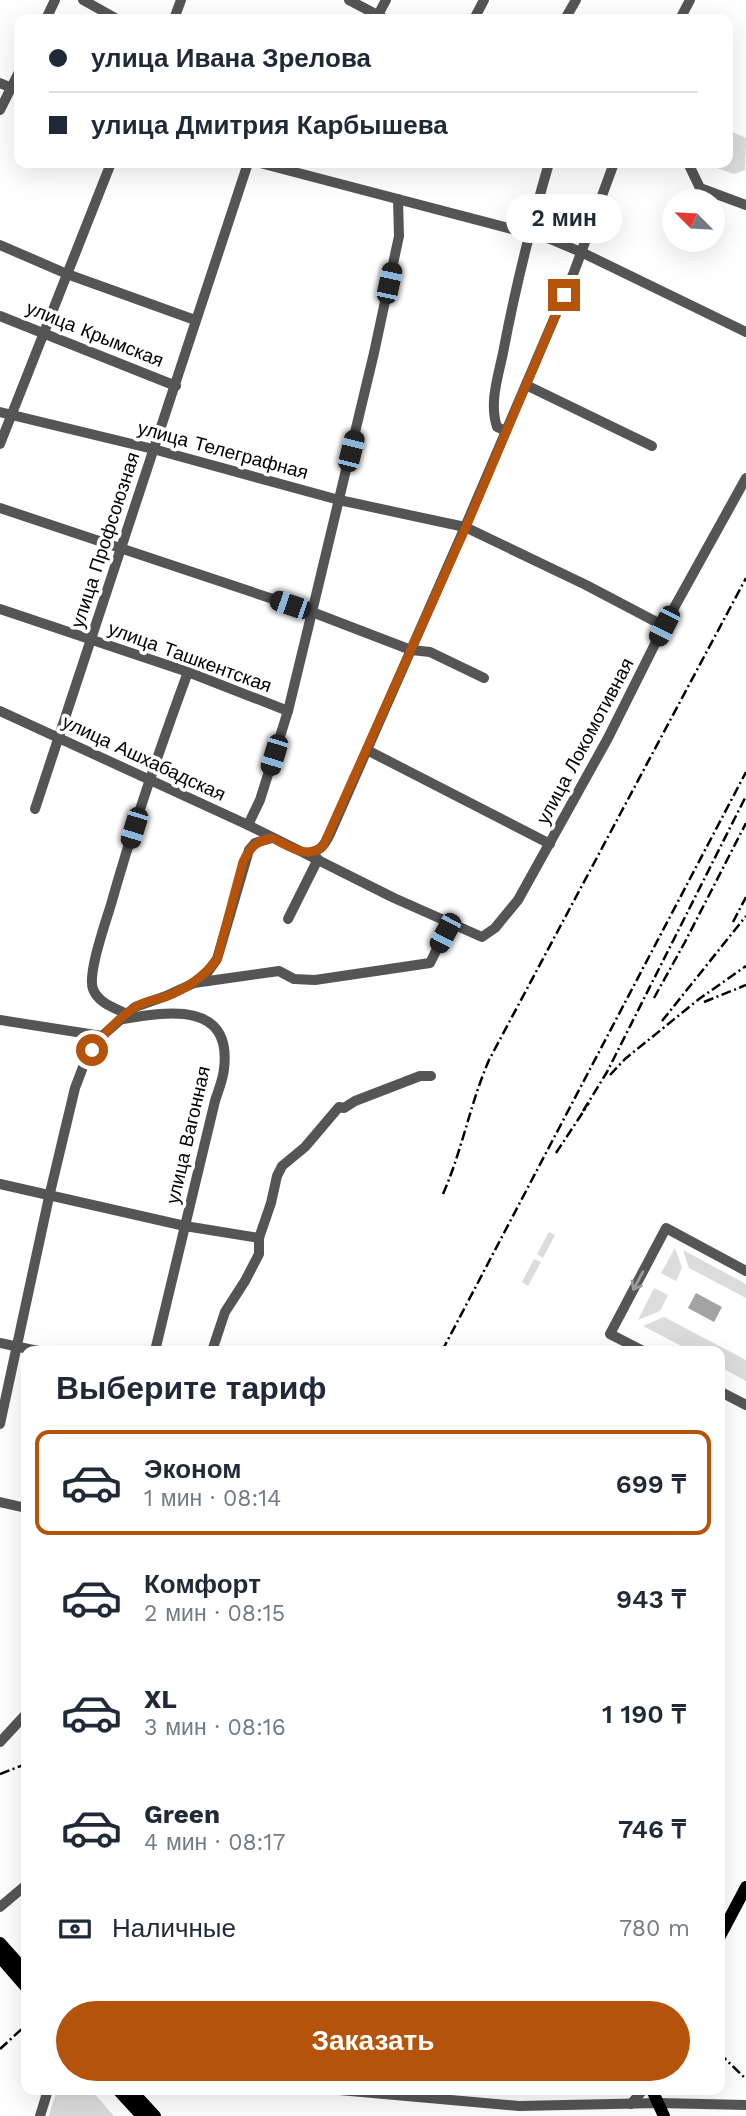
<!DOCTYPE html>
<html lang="ru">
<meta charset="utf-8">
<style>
body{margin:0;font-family:"Work Sans",sans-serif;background:#f6f6f7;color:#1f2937;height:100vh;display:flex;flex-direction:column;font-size:26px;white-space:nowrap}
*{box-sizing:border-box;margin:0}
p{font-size:23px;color:#747a83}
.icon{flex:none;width:38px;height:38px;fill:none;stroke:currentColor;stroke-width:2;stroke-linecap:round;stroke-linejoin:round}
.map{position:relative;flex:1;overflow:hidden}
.panel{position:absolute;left:21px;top:1346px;width:704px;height:749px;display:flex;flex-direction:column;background:#fff;border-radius:14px;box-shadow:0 7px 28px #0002}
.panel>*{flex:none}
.top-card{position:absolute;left:14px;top:14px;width:719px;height:154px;border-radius:14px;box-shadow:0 7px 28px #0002;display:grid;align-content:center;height:154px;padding:0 35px;background:#fff}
.needle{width:46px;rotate:294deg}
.controls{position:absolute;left:662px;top:189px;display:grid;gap:14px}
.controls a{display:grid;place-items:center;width:63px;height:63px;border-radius:50%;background:#fff;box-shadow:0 7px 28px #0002;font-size:35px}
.end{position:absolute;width:32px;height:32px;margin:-16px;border:9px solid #b45309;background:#fff;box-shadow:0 0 0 4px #fff}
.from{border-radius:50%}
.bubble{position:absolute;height:49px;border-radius:24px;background:#fff;box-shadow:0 7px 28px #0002;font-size:23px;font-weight:600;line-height:49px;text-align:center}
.car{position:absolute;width:21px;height:42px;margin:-21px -10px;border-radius:9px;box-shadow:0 0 5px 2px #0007;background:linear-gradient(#222 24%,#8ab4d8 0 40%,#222 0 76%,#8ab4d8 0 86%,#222 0)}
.top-card b{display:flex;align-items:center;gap:24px;height:66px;font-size:26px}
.top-card b+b{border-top:2px solid #e0e1e3}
.top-card i{width:18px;height:18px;background:#1f2937}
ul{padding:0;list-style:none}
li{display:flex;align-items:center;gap:21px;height:105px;margin:0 14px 10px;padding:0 21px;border:4px solid transparent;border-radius:14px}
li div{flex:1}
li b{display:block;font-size:26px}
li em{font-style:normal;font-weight:600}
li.on{border-color:#b45309}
li>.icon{width:63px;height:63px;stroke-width:1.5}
h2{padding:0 35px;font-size:32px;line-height:84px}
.pay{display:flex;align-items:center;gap:18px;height:77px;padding:0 35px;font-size:26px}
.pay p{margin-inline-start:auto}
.cta{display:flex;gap:14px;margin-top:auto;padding:14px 35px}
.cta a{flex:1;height:80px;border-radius:42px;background:#b45309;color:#fff;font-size:28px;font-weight:600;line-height:80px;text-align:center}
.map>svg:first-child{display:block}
</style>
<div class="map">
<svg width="746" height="2116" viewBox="0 0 746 2116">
<rect width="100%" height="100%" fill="#fff"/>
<g fill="#dcdcdc">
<path d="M728 130 746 138 745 170 734 174 702 163H728Z"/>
<path d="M549 1232 555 1235 543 1258 537 1254Z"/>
<path d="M675 1248 682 1268 676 1281 661 1273Z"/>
<path d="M683 1250 746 1284V1298L689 1268Z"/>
<path d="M534 1259 541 1262 528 1286 522 1282Z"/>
<path d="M654 1288 668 1295 660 1311 638 1320Z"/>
<path d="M664 1317 746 1360V1381L719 1366V1351H691L643 1326Z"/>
<path d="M57 2090H91L114 2116H49Z"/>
</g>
<path fill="#a3a3a3" d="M696 1293 722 1307 714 1322 688 1308Z"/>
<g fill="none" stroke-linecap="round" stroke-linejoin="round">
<g stroke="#555" stroke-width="10">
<path d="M83 0 117 19"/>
<path d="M349 0 385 19"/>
<path d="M378 15 386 0"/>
<path d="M46 19 55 0"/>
<path d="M174 19 181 0"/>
<path d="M474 19 484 0"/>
<path d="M565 19 576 0"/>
<path d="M680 19 690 0"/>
<path d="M0 83 19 91"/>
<path d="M0 110 19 72"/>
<path d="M260 163 550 239 581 252 746 332"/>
<path d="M688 163 700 188 746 205"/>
<path d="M0 245 67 274 195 320"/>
<path d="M0 316 176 386"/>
<path d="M526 385 652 446"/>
<path d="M0 412 153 449 339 500 465 527 586 585 664 626"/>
<path d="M506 431 497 427C489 403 498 377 503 353 515 289 531 225 549 163"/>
<path d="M0 444 111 163"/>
<path d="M0 508 312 612 411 650 430 652 484 678"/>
<path d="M0 609 188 672 288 711"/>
<path d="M0 711 248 825 394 898 482 937 495 928 518 900 608 738 664 626 746 478"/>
<path d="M367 750 550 844"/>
<path d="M35 809 248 163"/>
<path d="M248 825 260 800 288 711 312 612 374 353 399 236 398 199"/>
<path d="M306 853C320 852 324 846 330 834L465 527 574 272 614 163"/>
<path d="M288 919 318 859"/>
<path d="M194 983 279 971 294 979 315 980 430 963 450 923"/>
<path d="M127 1014C115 1008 98 1003 93 989 87 973 107 919 112 901 134 823 160 748 188 672"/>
<path d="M123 1019C170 1011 232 1002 224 1069 223 1080 218 1091 215 1101L155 1351"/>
<path d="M0 1020 102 1036"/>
<path d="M0 1184 185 1226 259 1238"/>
<path d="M0 1343 38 1351"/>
<path d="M212 1351 225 1312 245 1281 259 1254V1238L271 1203 277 1176 282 1166 305 1147 339 1107 344 1108 355 1101 420 1076H431"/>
<path d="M643 1351 610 1334 666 1228 746 1271"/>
<path d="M719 1391 746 1405"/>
<path d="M0 1424 49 1197 75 1088 83 1067 102 1036 135 1007 166 996 192 984 207 973 217 959 249 850 255 843 272 838"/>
<path d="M0 1502 26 1508"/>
<path d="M0 1742 26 1714"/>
<path d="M0 1907 26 1885"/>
<path d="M339 2090 519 2106 658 2103 746 2105"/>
<path d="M631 2104 643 2090"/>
<path d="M40 2116 48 2090"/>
</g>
<g stroke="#000" stroke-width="12">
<path d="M719 1938 746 1887"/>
<path d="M0 1943 26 1972"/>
<path d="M0 1957 26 1987"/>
<path d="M118 2090 142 2116"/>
<path d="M131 2090 155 2116"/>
<path d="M652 2090 664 2116"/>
</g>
<g stroke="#000" stroke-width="2.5" stroke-dasharray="10 3.5 2 3.5" stroke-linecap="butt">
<path d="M733 922 746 897"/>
<path d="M654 998 685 942 746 823"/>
<path d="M704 1002 746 985"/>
<path d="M662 1021 746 916"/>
<path d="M610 1075 625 1059 699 999 746 966"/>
<path d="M583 1111 607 1072 746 796"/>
<path d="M556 1153 589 1103"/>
<path d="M443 1194C462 1151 470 1104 489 1060L746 578"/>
<path d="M442 1351 746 772"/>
<path d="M0 1774 26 1764"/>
<path d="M0 2049 26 2025"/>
<path d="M719 2053 746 2079"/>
</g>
</g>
<defs><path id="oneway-shaft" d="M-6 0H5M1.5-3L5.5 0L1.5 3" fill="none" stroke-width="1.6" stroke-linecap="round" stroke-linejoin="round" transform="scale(1.75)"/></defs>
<use stroke="#999" href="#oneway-shaft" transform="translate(638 1281) rotate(118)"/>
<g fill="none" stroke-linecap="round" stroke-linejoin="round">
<path stroke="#b45309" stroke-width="9" d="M92 1050C104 1034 117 1019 134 1008 143 1001 155 1000 165 997 186 989 204 977 217 959L243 862C250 847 256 841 272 838 289 846 307 860 323 846L466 527 564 295"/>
</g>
<g text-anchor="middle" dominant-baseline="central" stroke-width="7" stroke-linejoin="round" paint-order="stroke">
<g font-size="19" fill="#000" stroke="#fff">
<text transform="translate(95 334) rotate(22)">улица Крымская</text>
<text transform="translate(223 450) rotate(15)">улица Телеграфная</text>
<text transform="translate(105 540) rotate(-72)">улица Профсоюзная</text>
<text transform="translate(190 657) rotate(20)">улица Ташкентская</text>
<text transform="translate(585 741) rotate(-62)">улица Локомотивная</text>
<text transform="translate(144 758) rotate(25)">улица Ашхабадская</text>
<text transform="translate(188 1135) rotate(-77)">улица Вагонная</text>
</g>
</g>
</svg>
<div class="controls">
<a><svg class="needle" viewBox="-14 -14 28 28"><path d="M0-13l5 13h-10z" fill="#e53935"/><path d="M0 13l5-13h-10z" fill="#747a83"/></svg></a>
</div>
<i class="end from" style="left:92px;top:1050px"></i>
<i class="end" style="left:564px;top:295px"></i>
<div class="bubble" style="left:506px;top:194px;width:116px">2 мин</div>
<i class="car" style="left:389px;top:283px;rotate:12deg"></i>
<i class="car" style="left:351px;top:451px;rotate:14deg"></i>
<i class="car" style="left:290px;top:605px;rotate:289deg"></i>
<i class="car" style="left:664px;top:626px;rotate:207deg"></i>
<i class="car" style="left:274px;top:755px;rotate:197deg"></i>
<i class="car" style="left:134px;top:828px;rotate:197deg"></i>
<i class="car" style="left:445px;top:933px;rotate:208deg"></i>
<div class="top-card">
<b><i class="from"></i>улица Ивана Зрелова</b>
<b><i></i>улица Дмитрия Карбышева</b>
</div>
<section class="panel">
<h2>Выберите тариф</h2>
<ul>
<li class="on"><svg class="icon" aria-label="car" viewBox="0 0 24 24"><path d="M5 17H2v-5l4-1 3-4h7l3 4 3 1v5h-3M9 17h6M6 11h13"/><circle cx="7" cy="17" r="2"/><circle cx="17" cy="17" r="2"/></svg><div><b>Эконом</b><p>1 мин · 08:14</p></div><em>699 ₸</em></li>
<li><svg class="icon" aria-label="car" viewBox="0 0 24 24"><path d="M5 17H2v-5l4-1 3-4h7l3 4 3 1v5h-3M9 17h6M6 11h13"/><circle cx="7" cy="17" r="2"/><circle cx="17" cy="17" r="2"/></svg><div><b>Комфорт</b><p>2 мин · 08:15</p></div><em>943 ₸</em></li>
<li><svg class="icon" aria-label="car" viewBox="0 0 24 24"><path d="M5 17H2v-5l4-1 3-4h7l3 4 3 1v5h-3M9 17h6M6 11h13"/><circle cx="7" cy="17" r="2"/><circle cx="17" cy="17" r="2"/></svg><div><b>XL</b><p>3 мин · 08:16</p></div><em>1 190 ₸</em></li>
<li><svg class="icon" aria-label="car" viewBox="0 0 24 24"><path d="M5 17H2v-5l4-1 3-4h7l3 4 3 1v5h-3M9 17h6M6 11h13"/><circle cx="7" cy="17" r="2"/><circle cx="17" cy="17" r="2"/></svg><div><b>Green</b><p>4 мин · 08:17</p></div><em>746 ₸</em></li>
</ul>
<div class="pay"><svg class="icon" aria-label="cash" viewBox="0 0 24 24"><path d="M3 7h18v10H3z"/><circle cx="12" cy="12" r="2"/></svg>Наличные<p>780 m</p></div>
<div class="cta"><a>Заказать</a></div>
</section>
</div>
